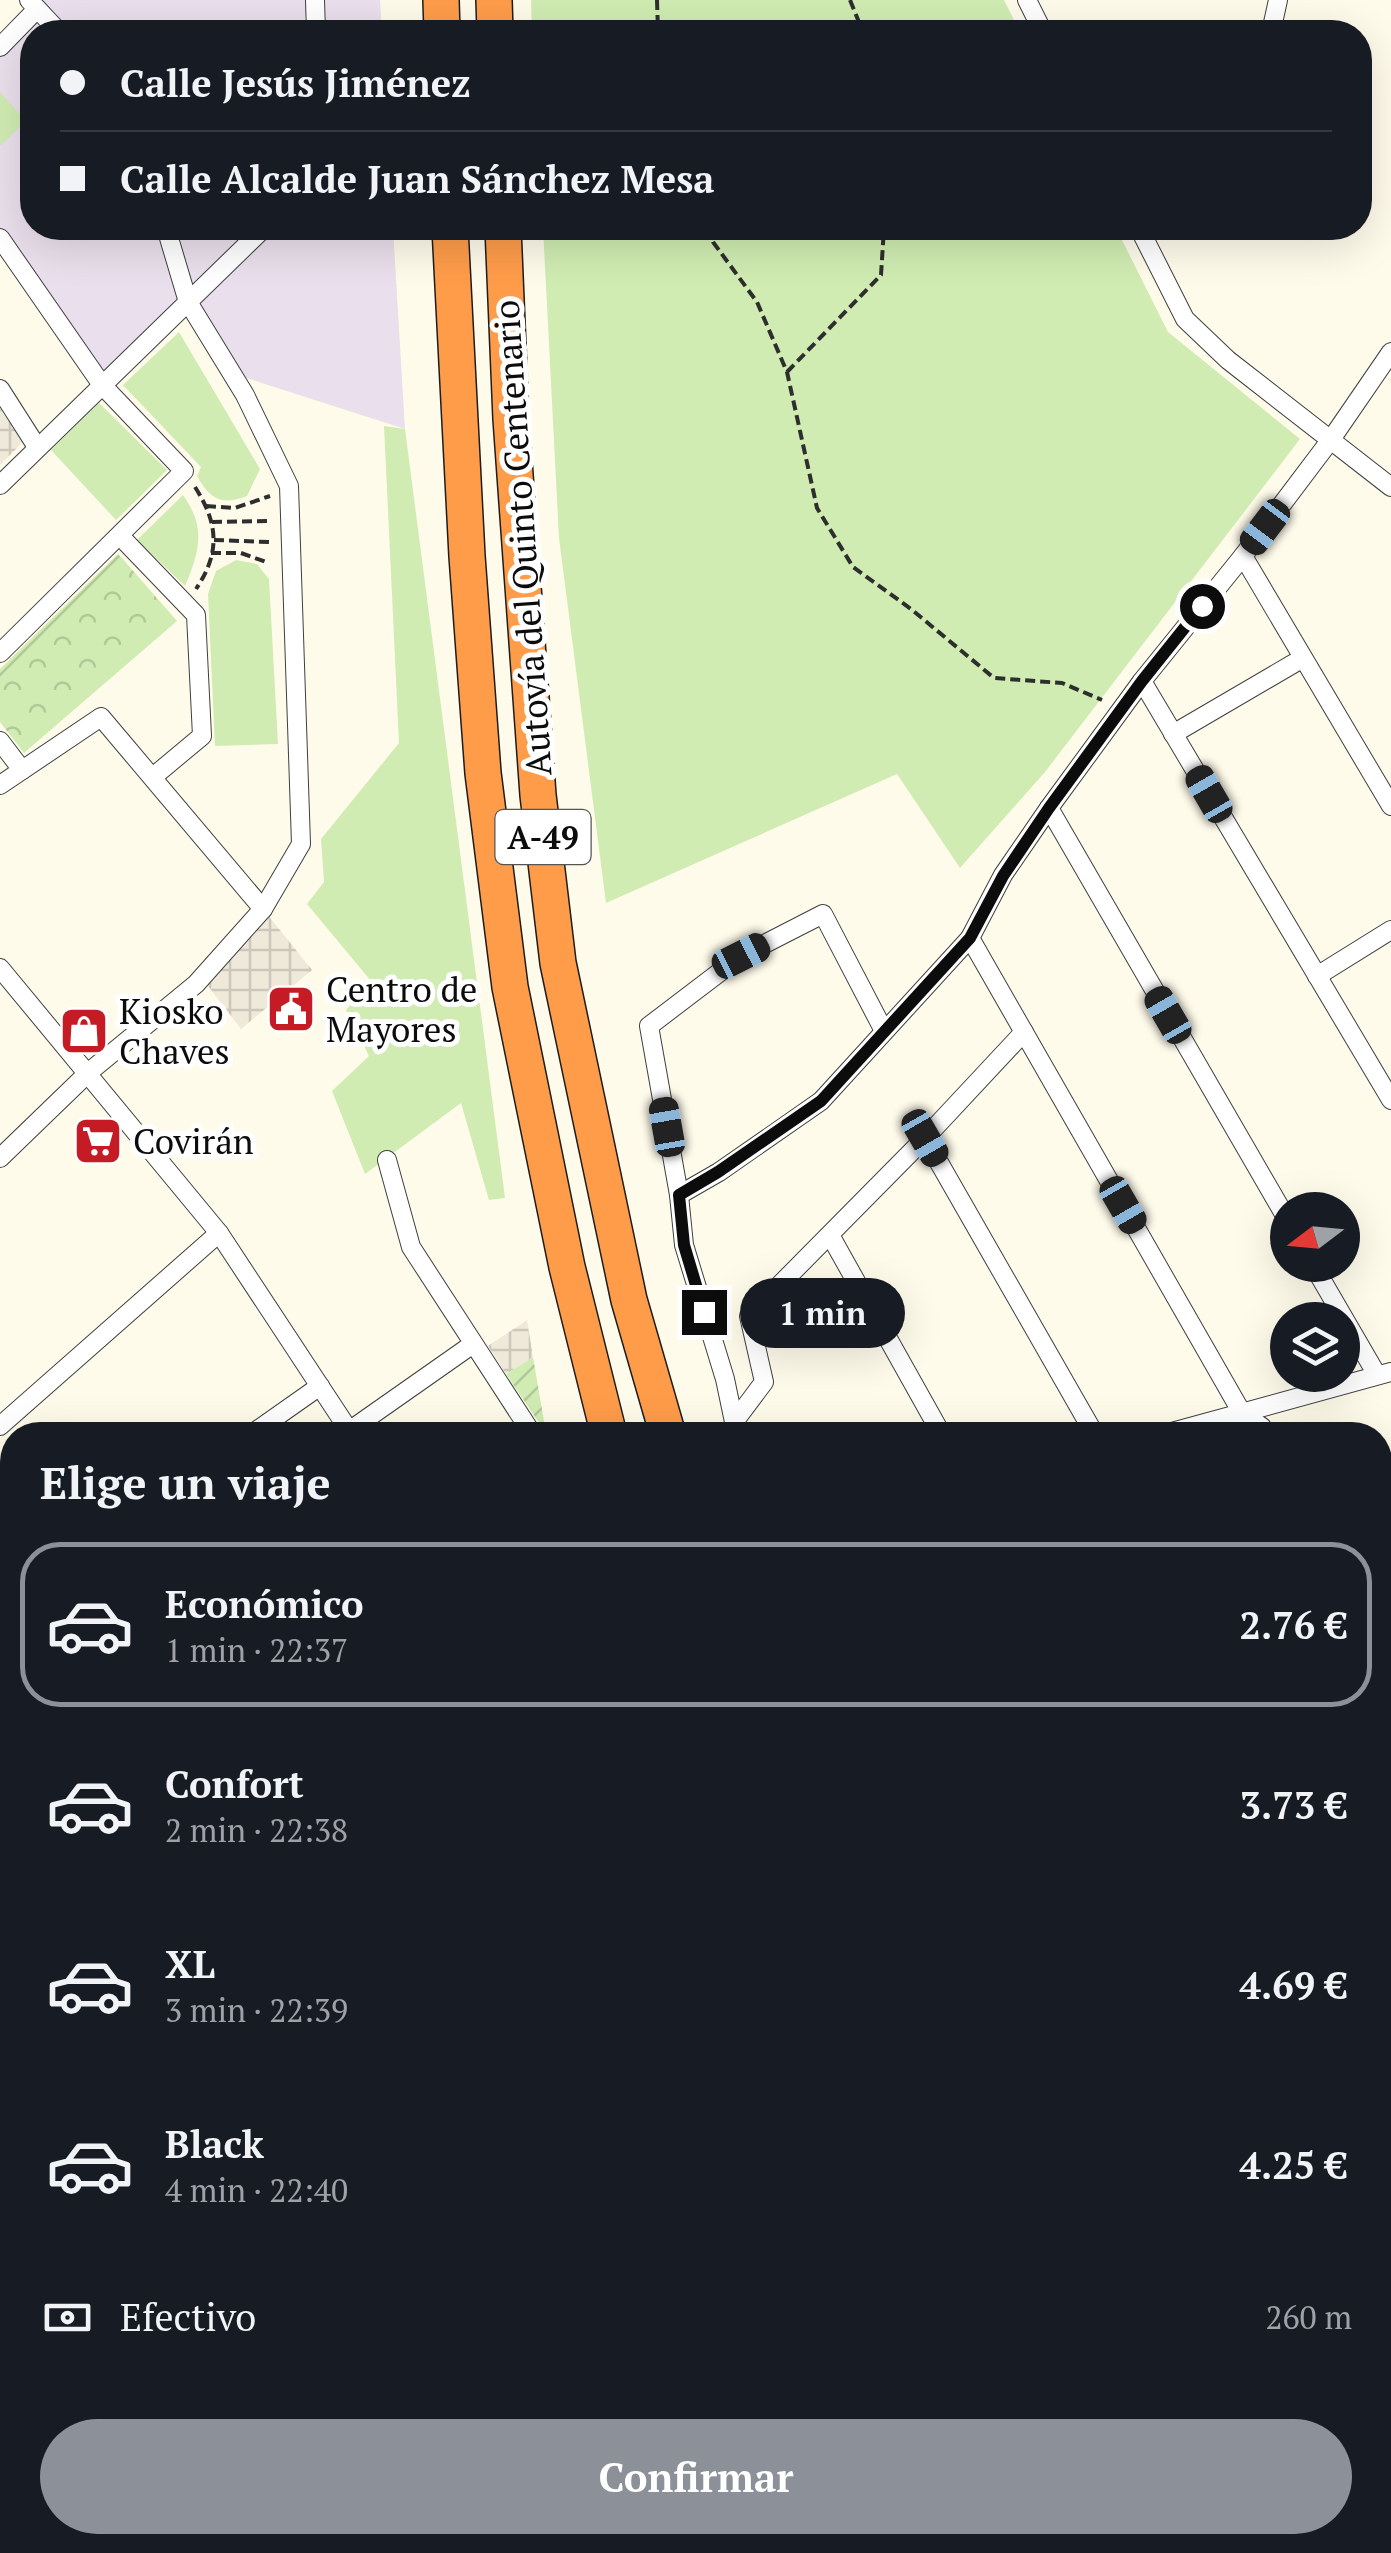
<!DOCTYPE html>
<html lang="es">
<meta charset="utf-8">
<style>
body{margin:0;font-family:"PT Serif",serif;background:#20242c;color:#f1f3f6;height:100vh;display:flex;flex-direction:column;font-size:38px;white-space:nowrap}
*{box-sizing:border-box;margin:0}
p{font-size:32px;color:#9ea1a6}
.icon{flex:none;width:55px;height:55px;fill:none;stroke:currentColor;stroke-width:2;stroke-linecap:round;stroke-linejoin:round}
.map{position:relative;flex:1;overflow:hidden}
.details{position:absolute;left:0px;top:1422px;width:1392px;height:1132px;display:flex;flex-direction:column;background:#171b24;border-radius:40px 40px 0 0;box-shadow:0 10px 40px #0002}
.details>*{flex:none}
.guide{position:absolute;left:20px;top:20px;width:1352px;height:220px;border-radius:40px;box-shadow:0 10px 40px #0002;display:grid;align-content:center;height:220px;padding:0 40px;background:#171b24}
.needle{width:65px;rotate:254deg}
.controls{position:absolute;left:1270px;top:1192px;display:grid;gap:20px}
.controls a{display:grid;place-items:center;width:90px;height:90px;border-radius:50%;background:#171b24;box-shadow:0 10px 40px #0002;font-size:50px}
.end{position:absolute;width:45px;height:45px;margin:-22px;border:12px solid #0c0c0c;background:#fff;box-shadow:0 0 0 5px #fff}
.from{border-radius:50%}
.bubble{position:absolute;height:70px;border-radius:35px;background:#171b24;box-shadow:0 10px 40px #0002;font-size:32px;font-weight:800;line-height:70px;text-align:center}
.car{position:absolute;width:30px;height:60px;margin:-30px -15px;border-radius:12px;box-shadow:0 0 8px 2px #0007;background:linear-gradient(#222 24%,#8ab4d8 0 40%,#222 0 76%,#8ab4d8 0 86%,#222 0)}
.guide b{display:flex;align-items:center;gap:35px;height:95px;font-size:38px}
.guide b+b{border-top:2px solid #363941}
.guide i{width:25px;height:25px;background:#f1f3f6}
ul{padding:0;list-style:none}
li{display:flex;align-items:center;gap:30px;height:165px;margin:0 20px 15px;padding:0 20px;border:5px solid transparent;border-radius:40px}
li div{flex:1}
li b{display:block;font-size:38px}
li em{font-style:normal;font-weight:800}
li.on{border-color:#8c9099}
li>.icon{width:90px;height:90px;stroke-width:1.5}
h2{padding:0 40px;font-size:45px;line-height:120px}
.pay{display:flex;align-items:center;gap:25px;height:110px;padding:0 40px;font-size:38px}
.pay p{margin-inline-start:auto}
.button{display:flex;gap:20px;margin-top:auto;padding:20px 40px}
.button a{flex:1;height:115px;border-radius:60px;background:#8c9099;color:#fff;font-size:40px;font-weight:800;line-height:115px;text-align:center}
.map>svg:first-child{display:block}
</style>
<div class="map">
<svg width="1391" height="2553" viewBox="0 0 1391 2553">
<defs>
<pattern id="park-crowns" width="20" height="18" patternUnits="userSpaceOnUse" patternTransform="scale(2.5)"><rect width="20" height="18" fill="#d0ecb2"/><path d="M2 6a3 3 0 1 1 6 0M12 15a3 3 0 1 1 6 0" fill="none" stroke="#b1c998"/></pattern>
<pattern id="garden-furrows" width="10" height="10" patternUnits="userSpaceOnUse" patternTransform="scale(2.5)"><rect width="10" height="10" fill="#d0ecb2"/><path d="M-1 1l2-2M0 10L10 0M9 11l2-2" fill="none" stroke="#b1c998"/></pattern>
<pattern id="plaza-grid" width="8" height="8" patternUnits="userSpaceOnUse" patternTransform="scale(2.5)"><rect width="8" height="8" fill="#efe9da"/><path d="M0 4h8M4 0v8" fill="none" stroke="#ccc7ba"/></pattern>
</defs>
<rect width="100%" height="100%" fill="#fffbeb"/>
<path fill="#eadfec" d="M25 0H380L382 32H32V228H393L405 429 237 375 188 298 102 385 0 238V47L34 11Z"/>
<g fill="#d0ecb2">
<path d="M531 0H1004L1020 32H532Z"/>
<path d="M0 92 26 121 0 146Z"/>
<path d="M543 228H1116L1168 332 1300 439 1045 772 960 868 897 774 606 903 559 538Z"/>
<path d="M179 332 260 469 247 496C221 506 210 499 197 476L201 467 123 385Z"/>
<path d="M99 403 167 470 116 520 51 450Z"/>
<path d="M384 426 405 429 505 1198 489 1200 461 1103 365 1174 332 1091 369 1056 346 1010 371 981 307 904 324 882 321 839 399 743Z"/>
<path d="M183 495C206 528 200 550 185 586L137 540Z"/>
<path d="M236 560 257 564 269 579 278 744 215 746 208 594 216 571Z"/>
<path d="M750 2542H959L962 2553H749Z"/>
</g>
<g fill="url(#park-crowns)">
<path d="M121 557 177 621 24 753 0 722V674Z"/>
<path d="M1380 2374 1391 2378V2553H1168L1161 2543 1380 2542Z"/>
</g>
<g fill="url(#garden-furrows)">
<path d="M118 554 126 563 0 685V669Z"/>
<path d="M533 1357 546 1433 506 1374Z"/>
</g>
<path fill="#e3f2c4" d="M1391 1983V2312L1380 2308V1989Z"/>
<g fill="url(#plaza-grid)">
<path d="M0 408 23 442 0 465Z"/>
<path d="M263 909 312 970 241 1029 202 978Z"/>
<path d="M527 1320 533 1357 506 1374 488 1346Z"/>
</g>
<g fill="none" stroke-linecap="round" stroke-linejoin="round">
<g stroke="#3f3f3f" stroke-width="20">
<g id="street">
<path d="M29 0 59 32"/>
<path d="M315 0 316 32"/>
<path d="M1027 0 1043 32"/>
<path d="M1271 32 1278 0"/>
<path d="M0 47 37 9"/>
<path d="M1139 228 1185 319 1228 360 1391 487"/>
<path d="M0 238 102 385 184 471 0 653"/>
<path d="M0 389 37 447"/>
<path d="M0 485 264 228"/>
<path d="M120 536 196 615 202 736 154 776"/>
<path d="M1243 556 1391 806"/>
<path d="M1142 681 1391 1100"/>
<path d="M1173 734 1303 658"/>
<path d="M0 741 22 770"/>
<path d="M0 785 101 717 263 909"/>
<path d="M1049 808 1288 1221"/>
<path d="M970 938 1242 1413 1262 1427 1267 1435"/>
<path d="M0 968 219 1233 352 1435"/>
<path d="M1317 976 1391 930"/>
<path d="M925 1138 1095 1435"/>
<path d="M0 1158 89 1072 196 984 263 909 301 844 289 486 245 395 188 302 166 228"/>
<path d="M387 1160 411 1247 533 1435"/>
<path d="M679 1195 719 1172 821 1101 970 938 1003 875 1049 808 1142 681 1243 556 1332 438 1391 352"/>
<path d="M830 1235 942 1435"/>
<path d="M1313 1265 1377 1375"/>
<path d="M734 1422 764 1382 749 1316 925 1138 1024 1032"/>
<path d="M0 1426 219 1233"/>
<path d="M256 1431 320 1386"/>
<path d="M349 1431 473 1344"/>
<path d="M742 1435 734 1422 725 1379 684 1245 679 1195 649 1026 741 956 823 914 884 1031"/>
<path d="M1161 1435 1391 1372"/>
<path d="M0 1905 12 1935"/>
<path d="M0 1989 12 1980"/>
<path d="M0 2033 12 2064"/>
<path d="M0 2203 12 2198"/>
<path d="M1380 2336 1391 2339"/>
<path d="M0 2406 12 2401"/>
<path d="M214 2542 218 2553"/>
<path d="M1161 2542 1168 2553"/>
<path d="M118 2553 144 2542"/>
</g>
</g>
<g stroke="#2e2e2e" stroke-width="28">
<g id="secondary">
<path d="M0 1649 12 1670"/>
<path d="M542 2542 548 2553"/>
</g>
</g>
<g stroke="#1d1d1d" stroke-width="38">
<g id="highway">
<path d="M441 0 442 32"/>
<path d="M494 0 495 32"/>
<path d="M450 228 467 556 483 773 510 987 567 1267 609 1435"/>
<path d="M503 228 511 419 538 795 558 963 629 1300 668 1435"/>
<path d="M917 2542 937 2553"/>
<path d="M987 2542 991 2553"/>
<path d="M1057 2542 1061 2553"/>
<path d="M723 2553 727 2542"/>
<path d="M819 2553 839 2542"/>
</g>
</g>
<g stroke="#2e2e2e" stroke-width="4" stroke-dasharray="10 5" stroke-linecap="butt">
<path d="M657 0 658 32"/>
<path d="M850 0 863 32"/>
<path d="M707 228 713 242 757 302 787 372 817 508 853 567 911 609 994 678 1062 683 1102 700"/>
<path d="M787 372 881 275 884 228"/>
<path d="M195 487C218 523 221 552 196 589"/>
<path d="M206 506 235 508 270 496"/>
<path d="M212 522 272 521"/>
<path d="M214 540 269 542"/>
<path d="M211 553H241L269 563"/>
</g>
<use href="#street" stroke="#fff" stroke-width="18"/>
<use href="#secondary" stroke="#fff5a6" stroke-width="25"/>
<use href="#highway" stroke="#fe9c4a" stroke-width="35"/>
</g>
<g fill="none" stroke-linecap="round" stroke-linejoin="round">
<path stroke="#0c0c0c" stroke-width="12" d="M704 1312 684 1245 679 1195 718 1172 821 1101 970 938 1003 876 1049 808 1142 681 1202 606"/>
</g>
<defs>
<g id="civic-square" transform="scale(2.5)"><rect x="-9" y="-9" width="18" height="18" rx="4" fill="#c41b24" stroke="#fff"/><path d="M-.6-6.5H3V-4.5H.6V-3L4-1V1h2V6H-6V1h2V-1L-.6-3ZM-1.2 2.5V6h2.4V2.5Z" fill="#fff"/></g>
<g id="shop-square" transform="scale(2.5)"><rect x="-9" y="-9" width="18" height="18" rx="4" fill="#c41b24" stroke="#fff"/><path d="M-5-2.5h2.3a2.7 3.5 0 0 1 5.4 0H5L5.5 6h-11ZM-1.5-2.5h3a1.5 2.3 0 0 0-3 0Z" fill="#fff"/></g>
<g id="supermarket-square" transform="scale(2.5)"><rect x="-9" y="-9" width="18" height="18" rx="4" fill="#c41b24" stroke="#fff"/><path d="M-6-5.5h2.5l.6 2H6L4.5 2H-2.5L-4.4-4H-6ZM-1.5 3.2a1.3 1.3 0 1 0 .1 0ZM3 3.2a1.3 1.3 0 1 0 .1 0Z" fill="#fff"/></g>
</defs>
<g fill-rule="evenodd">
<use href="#civic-square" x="291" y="1009"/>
<use href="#shop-square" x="84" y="1031"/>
<use href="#supermarket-square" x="98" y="1141"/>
</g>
<g text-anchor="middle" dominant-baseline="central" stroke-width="10" stroke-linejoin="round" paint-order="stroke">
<rect fill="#fff" stroke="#555" stroke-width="2.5" x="495.5" y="810" width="95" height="54" rx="8"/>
<g font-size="32" font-weight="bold" fill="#0c0c0c">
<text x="543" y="837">A-49</text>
</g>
<g font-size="35" fill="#0c0c0c" stroke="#fff">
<text transform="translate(522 538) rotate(-94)">Autovía del Quinto Centenario</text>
</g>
<g font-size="35" fill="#0c0c0c" stroke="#fff" text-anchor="start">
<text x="326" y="989">Centro de<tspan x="326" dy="40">Mayores</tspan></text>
<text x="119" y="1011">Kiosko<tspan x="119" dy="40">Chaves</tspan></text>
<text x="133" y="1141">Covirán</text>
</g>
</g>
</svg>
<div class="controls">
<a><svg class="needle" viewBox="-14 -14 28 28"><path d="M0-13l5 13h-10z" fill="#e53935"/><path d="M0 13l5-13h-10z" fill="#9ea1a6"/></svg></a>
<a><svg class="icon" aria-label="layers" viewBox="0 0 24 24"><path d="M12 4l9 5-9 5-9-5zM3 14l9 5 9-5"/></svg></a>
</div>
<i class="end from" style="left:1202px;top:606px"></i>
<i class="end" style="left:704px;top:1312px"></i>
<div class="bubble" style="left:740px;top:1278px;width:165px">1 min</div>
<i class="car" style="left:1265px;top:527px;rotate:217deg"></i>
<i class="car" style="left:1209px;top:794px;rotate:330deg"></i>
<i class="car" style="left:741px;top:956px;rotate:63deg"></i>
<i class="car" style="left:1168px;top:1015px;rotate:330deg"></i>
<i class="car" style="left:667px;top:1127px;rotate:350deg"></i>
<i class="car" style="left:925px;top:1138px;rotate:150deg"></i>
<i class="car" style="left:1123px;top:1205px;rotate:150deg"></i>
<div class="guide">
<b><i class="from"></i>Calle Jesús Jiménez</b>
<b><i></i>Calle Alcalde Juan Sánchez Mesa</b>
</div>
<section class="details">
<h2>Elige un viaje</h2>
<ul>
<li class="on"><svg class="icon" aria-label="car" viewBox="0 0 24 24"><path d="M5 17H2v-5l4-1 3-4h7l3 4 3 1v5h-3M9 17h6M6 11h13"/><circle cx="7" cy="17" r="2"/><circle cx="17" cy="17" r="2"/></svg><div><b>Económico</b><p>1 min · 22:37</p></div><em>2.76 €</em></li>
<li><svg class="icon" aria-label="car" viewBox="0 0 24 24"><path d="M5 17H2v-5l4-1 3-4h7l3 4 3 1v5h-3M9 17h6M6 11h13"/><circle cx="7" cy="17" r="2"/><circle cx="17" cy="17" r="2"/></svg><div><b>Confort</b><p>2 min · 22:38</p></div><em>3.73 €</em></li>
<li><svg class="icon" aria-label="car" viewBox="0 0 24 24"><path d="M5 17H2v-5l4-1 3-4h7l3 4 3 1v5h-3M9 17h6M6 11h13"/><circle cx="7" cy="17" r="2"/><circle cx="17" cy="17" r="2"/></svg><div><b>XL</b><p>3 min · 22:39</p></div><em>4.69 €</em></li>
<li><svg class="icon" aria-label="car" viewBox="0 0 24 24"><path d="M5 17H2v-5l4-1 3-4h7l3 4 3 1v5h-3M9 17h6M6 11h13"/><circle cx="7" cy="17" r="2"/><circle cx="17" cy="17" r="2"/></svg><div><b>Black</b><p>4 min · 22:40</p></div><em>4.25 €</em></li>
</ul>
<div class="pay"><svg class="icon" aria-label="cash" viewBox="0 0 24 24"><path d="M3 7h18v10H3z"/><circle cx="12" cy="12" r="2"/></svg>Efectivo<p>260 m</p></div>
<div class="button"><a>Confirmar</a></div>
</section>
</div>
